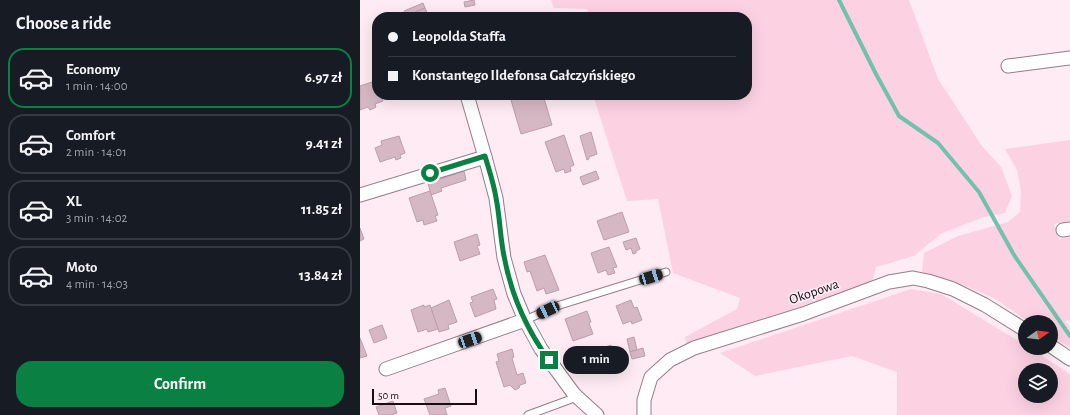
<!DOCTYPE html>
<meta charset="utf-8">
<style>
body{margin:0;font-family:"Alegreya Sans",sans-serif;background:#20242c;color:#f1f3f6;height:100vh;display:flex;flex-direction:column;font-size:15px;white-space:nowrap}
*{box-sizing:border-box;margin:0}
p{font-size:13px;color:#9ea1a6}
.icon{flex:none;width:22px;height:22px;fill:none;stroke:currentColor;stroke-width:2;stroke-linecap:round;stroke-linejoin:round}
.map{position:relative;flex:1;overflow:hidden}
.drawer{display:flex;flex-direction:column;background:#171b24;width:360px}
.drawer>*{flex:none}
.top-card{position:absolute;left:12px;top:12px;width:380px;height:88px;border-radius:16px;box-shadow:0 4px 16px #0002;display:grid;align-content:center;height:88px;padding:0 16px;background:#171b24}
.needle{width:26px;rotate:76deg}
.fabs{position:absolute;left:658px;top:315px;display:grid;gap:8px}
.fabs a{display:grid;place-items:center;width:40px;height:40px;border-radius:50%;background:#171b24;box-shadow:0 4px 16px #0002;font-size:20px}
.scale{position:absolute;left:12px;bottom:10px;width:105px;box-sizing:border-box;padding-left:4px;border:2px solid #180e12;border-top:0;font-size:11px;line-height:14px;white-space:nowrap;color:#180e12;-webkit-text-stroke:3px #feebf3;paint-order:stroke}
.end{position:absolute;width:18px;height:18px;margin:-9px;border:5px solid #0b8043;background:#fff;box-shadow:0 0 0 2px #fff}
.from{border-radius:50%}
.bubble{position:absolute;height:28px;border-radius:14px;background:#171b24;box-shadow:0 4px 16px #0002;font-size:13px;font-weight:700;line-height:28px;text-align:center}
.car{position:absolute;width:12px;height:24px;margin:-12px -6px;border-radius:5px;box-shadow:0 0 3px 1px #0007;background:linear-gradient(#222 24%,#8ab4d8 0 40%,#222 0 76%,#8ab4d8 0 86%,#222 0)}
.top-card b{display:flex;align-items:center;gap:14px;height:38px;font-size:15px}
.top-card b+b{border-top:1px solid #363941}
.top-card i{width:10px;height:10px;background:#f1f3f6}
ul{padding:0;list-style:none}
li{display:flex;align-items:center;gap:12px;height:60px;margin:0 8px 6px;padding:0 8px;border:2px solid #363941;border-radius:16px}
li div{flex:1}
li b{display:block;font-size:15px}
li em{font-style:normal;font-weight:700}
li.active{border-color:#0b8043}
li>.icon{width:36px;height:36px;stroke-width:1.5}
h2{padding:0 16px;font-size:18px;line-height:48px}
.button{display:flex;gap:8px;margin-top:auto;padding:8px 16px}
.button a{flex:1;height:46px;border-radius:16px;background:#0b8043;color:#fff;font-size:16px;font-weight:700;line-height:46px;text-align:center}
main{display:flex;flex:1;min-height:0}
.map>svg:first-child{display:block}
</style>
<main>
<section class="drawer">
<h2>Choose a ride</h2>
<ul>
<li class="active"><svg class="icon" aria-label="car" viewBox="0 0 24 24"><path d="M5 17H2v-5l4-1 3-4h7l3 4 3 1v5h-3M9 17h6M6 11h13"/><circle cx="7" cy="17" r="2"/><circle cx="17" cy="17" r="2"/></svg><div><b>Economy</b><p>1 min · 14:00</p></div><em>6.97 zł</em></li>
<li><svg class="icon" aria-label="car" viewBox="0 0 24 24"><path d="M5 17H2v-5l4-1 3-4h7l3 4 3 1v5h-3M9 17h6M6 11h13"/><circle cx="7" cy="17" r="2"/><circle cx="17" cy="17" r="2"/></svg><div><b>Comfort</b><p>2 min · 14:01</p></div><em>9.41 zł</em></li>
<li><svg class="icon" aria-label="car" viewBox="0 0 24 24"><path d="M5 17H2v-5l4-1 3-4h7l3 4 3 1v5h-3M9 17h6M6 11h13"/><circle cx="7" cy="17" r="2"/><circle cx="17" cy="17" r="2"/></svg><div><b>XL</b><p>3 min · 14:02</p></div><em>11.85 zł</em></li>
<li><svg class="icon" aria-label="car" viewBox="0 0 24 24"><path d="M5 17H2v-5l4-1 3-4h7l3 4 3 1v5h-3M9 17h6M6 11h13"/><circle cx="7" cy="17" r="2"/><circle cx="17" cy="17" r="2"/></svg><div><b>Moto</b><p>4 min · 14:03</p></div><em>13.84 zł</em></li>
</ul>
<div class="button"><a>Confirm</a></div>
</section>
<div class="map">
<svg width="710" height="415" viewBox="0 0 710 415">
<rect width="100%" height="100%" fill="#feebf3"/>
<g fill="#fcd2e3" fill-rule="evenodd">
<path d="M191 0H549L578 79 622 146 641 167 652 196 645 213 624 217 582 233 554 256 516 267 512 282 327 345 325 337 377 309 380 298 313 273 298 199 267 201 233 95H387V17H229L227 9 194 8Z"/>
<path d="M710 140V221L694 224 699 239 710 237V320L705 321 710 328V348L691 336V322H669L634 298 598 283 562 272 564 253 598 236 648 222 660 212 661 191 657 170 645 149Z"/>
<path d="M551 289 581 294 665 345V348H670L710 374V415H537V372L492 356 395 376 360 353ZM665 370H691V396H665Z"/>
</g>
<g fill="none" stroke-linecap="round" stroke-linejoin="round">
<path stroke="#72c2ab" stroke-width="4" d="M479 0 516 74 539 116 578 143 619 192 654 255 710 336"/>
</g>
<g fill="#d6b8c4" stroke="#bb9eaa">
<path d="M114 0 115 5 105 7 104 2Z"/>
<path d="M63 3 65 8 47 16 44 11Z"/>
<path d="M65 8 69 17H47V16Z"/>
<path d="M15 81 17 86V95H20L23 101 15 104 16 107 10 110 8 107 0 110V86Z"/>
<path d="M168 95H183L192 125 161 134 151 100Z"/>
<path d="M231 132 237 154 229 157V159L227 160 220 136Z"/>
<path d="M204 135 214 165 210 167 211 171 205 173 204 169 196 172 185 142Z"/>
<path d="M39 136 45 153 40 155 41 158 36 160 35 157 20 162 15 148 22 145 21 141Z"/>
<path d="M104 171 106 180 81 188 82 191 71 195 68 183Z"/>
<path d="M236 171 239 179 223 185 220 177Z"/>
<path d="M70 191 78 215 75 216 77 221 64 225 63 220 57 222 49 198Z"/>
<path d="M262 212 269 232 244 240 237 221Z"/>
<path d="M0 228 4 239 0 241Z"/>
<path d="M117 234 120 245 117 246 120 254 100 261 94 242Z"/>
<path d="M276 238 280 249 276 251V253L273 254 271 248 266 250 263 242Z"/>
<path d="M249 247 257 267 253 268 255 273 248 275 246 270 238 273 231 253Z"/>
<path d="M185 255 199 290 186 294 184 288 177 291 170 271 167 272 164 262Z"/>
<path d="M133 289 137 299 134 300 136 309 115 317 110 303 113 302 111 297Z"/>
<path d="M89 300 97 322 88 325 89 329 79 332 71 308Z"/>
<path d="M271 300 274 308 277 307 282 320 272 324 271 321 263 324 256 306Z"/>
<path d="M64 305V307L70 305 78 329 68 332 67 329 58 332 51 310Z"/>
<path d="M227 311 231 322 229 323 233 334 213 341 205 319Z"/>
<path d="M22 325 27 338 14 343 9 330Z"/>
<path d="M274 337 277 350 270 352 267 339Z"/>
<path d="M0 338 7 356 0 358Z"/>
<path d="M251 345 259 364 254 365 256 371 249 374 248 369 239 372 231 352Z"/>
<path d="M283 348 285 356 272 359 270 352Z"/>
<path d="M152 349 154 357 152 358 157 375 163 373 166 383 160 385 159 388 155 390 150 385 144 387 136 362 139 361 137 354Z"/>
<path d="M85 388 91 406 85 408 87 415H70L64 399 79 394 78 390Z"/>
<path d="M33 401 37 413 31 415H19L16 407Z"/>
</g>
<g fill="none" stroke-linecap="round" stroke-linejoin="round">
<g stroke="#977c87" stroke-width="9">
<g id="lane">
<path d="M165 320 200 305 306 272"/>
<path d="M168 415 217 397"/>
</g>
</g>
<g stroke="#977c87" stroke-width="15">
<g id="street">
<path d="M648 66 710 58"/>
<path d="M107 95 125 157 136 198 144 258 154 294 165 320 181 349 214 394 237 415"/>
<path d="M0 195 125 157"/>
<path d="M703 230 710 229"/>
<path d="M691 346 710 359"/>
<path d="M26 369 165 320"/>
<path d="M284 415V400L291 377 310 360 334 348 443 314 529 282 553 278 568 281 593 289 625 305 665 330"/>
</g>
</g>
<use href="#lane" stroke="#fff" stroke-width="7"/>
<use href="#street" stroke="#fff" stroke-width="13"/>
</g>
<g fill="none" stroke-linecap="round" stroke-linejoin="round">
<path stroke="#0b8043" stroke-width="5" d="M70 173 125 156C129 170 134 184 136 198 140 217 140 237 144 256 151 294 167 330 189 360"/>
</g>
<g text-anchor="middle" dominant-baseline="central" stroke-width="3.5" stroke-linejoin="round" paint-order="stroke">
<g font-size="14" fill="#180e12" stroke="#feebf3">
<text transform="translate(454 292) rotate(-19)">Okopowa</text>
</g>
</g>
</svg>
<div class="fabs">
<a><svg class="needle" viewBox="-14 -14 28 28"><path d="M0-13l5 13h-10z" fill="#e53935"/><path d="M0 13l5-13h-10z" fill="#9ea1a6"/></svg></a>
<a><svg class="icon" aria-label="layers" viewBox="0 0 24 24"><path d="M12 4l9 5-9 5-9-5zM3 14l9 5 9-5"/></svg></a>
</div>
<div class="scale">50 m</div>
<i class="end from" style="left:70px;top:173px"></i>
<i class="end" style="left:189px;top:360px"></i>
<div class="bubble" style="left:203px;top:346px;width:66px">1 min</div>
<i class="car" style="left:291px;top:277px;rotate:73deg"></i>
<i class="car" style="left:188px;top:310px;rotate:245deg"></i>
<i class="car" style="left:110px;top:340px;rotate:71deg"></i>
<div class="top-card">
<b><i class="from"></i>Leopolda Staffa</b>
<b><i></i>Konstantego Ildefonsa Gałczyńskiego</b>
</div>
</div>
</main>
